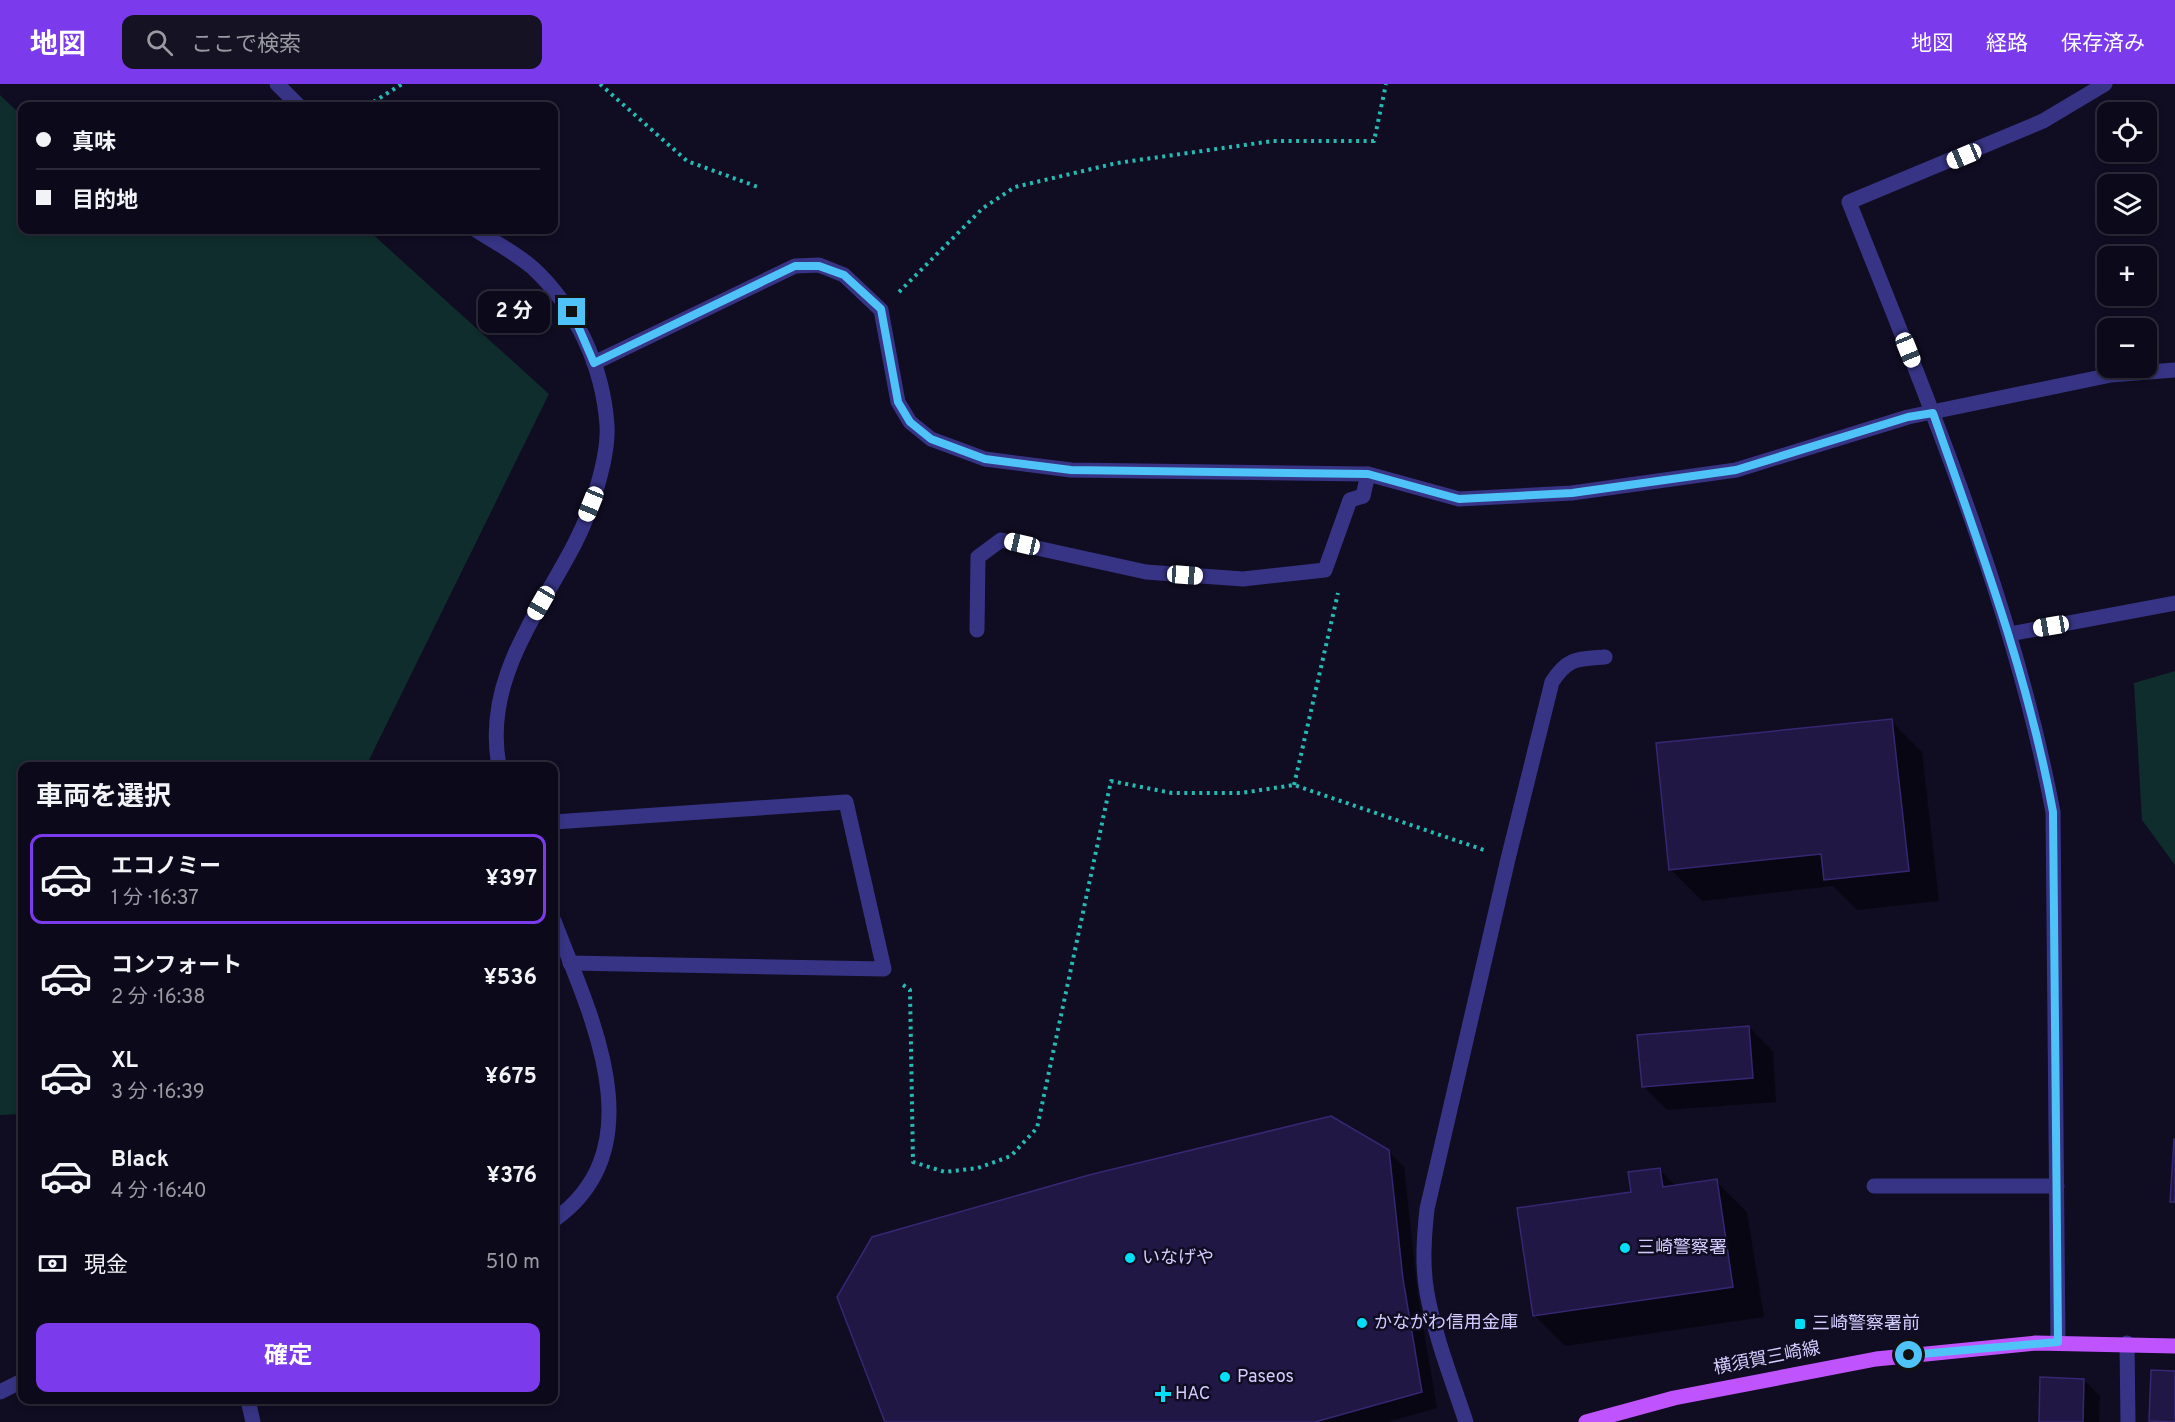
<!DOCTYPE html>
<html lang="ja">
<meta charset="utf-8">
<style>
body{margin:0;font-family:Overpass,"Noto Sans JP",sans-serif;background:#151223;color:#f1f3f6;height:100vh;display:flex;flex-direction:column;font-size:22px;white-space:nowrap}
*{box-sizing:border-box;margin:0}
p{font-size:20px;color:#9a9aa2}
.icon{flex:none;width:33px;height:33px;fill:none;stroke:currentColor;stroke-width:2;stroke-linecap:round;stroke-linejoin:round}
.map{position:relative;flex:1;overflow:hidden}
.panel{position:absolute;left:18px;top:678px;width:540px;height:642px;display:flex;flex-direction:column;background:#0c091a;border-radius:12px;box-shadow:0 3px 9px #0003,0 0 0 2px #2c2a39}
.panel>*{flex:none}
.top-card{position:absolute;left:18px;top:18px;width:540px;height:132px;border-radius:12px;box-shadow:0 3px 9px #0003,0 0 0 2px #2c2a39;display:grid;align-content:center;height:132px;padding:0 18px;background:#0c091a}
.buttons{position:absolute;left:2097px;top:18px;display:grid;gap:12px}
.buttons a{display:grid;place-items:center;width:60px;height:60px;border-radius:12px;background:#0c091a;box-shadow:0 3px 9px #0003,0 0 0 2px #2c2a39;font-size:30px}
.end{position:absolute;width:27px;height:27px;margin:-14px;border:8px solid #4fc3f7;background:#111;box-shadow:0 0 0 3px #111}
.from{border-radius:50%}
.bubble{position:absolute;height:42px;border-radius:12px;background:#0c091a;box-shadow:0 3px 9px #0003,0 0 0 2px #2c2a39;font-size:20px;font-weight:700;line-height:42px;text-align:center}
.car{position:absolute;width:18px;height:36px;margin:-18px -9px;border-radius:8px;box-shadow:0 0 4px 2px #0007;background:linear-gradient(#fff 24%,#345 0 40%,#fff 0 76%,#345 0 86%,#fff 0)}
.top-card b{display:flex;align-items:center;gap:21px;height:57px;font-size:22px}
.top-card b+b{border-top:2px solid #2c2a39}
.top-card i{width:15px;height:15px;background:#f1f3f6}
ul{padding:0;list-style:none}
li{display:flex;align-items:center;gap:18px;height:90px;margin:0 12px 9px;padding:0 6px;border:3px solid transparent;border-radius:12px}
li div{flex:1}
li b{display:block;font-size:22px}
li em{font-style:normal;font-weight:700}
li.on{border-color:#7c3aed}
li>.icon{width:54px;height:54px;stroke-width:1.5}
h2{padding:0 18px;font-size:27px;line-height:72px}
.pay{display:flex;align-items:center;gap:15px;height:66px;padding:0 18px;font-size:22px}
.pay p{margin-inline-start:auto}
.action{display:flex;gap:12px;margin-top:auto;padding:12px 18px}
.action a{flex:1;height:69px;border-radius:12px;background:#7c3aed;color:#fff;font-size:24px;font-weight:700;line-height:69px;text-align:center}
header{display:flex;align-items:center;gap:36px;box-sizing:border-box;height:84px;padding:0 30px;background:#7c3aed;color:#fff}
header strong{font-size:28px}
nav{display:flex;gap:33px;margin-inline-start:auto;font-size:21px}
.search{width:420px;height:54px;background:#151223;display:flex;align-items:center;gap:15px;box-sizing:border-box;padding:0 21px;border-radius:12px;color:#9a9aa2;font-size:22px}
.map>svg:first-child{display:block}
</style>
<header>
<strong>地図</strong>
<div class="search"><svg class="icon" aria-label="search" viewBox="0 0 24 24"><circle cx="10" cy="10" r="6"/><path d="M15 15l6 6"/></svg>ここで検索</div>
<nav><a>地図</a><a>経路</a><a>保存済み</a></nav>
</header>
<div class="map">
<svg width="2175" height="1338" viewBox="0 0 2175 1338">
<rect width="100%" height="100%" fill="#100c22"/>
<g fill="#0f2d2c">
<path d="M0 11 22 32V146H368L549 310 366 682H22V1030L0 1031Z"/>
<path d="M2175 587V781L2142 736 2134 599Z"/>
</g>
<g fill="#0007">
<path d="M1891 637 1922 668 1939 817 1857 826 1833 802 1702 817 1671 786Z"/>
<path d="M1749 943 1773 967 1776 1018 1667 1026 1643 1002Z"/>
<path d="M1388 1067 1404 1083 1418 1212 1437 1324 1387 1338H887Z"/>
<path d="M1659 1085 1676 1102 1716 1097 1747 1128 1764 1233 1565 1262 1534 1231 1632 1109Z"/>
<path d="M2084 1296 2100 1312 2099 1338H2040Z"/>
</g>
<g fill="#201745" stroke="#362772" stroke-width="1.5">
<path d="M1892 635 1909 787 1824 796 1821 770 1669 786 1656 659Z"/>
<path d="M1749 942 1753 994 1642 1003 1637 951Z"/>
<path d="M1331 1032 1389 1066 1403 1195 1422 1308 1315 1338H885L837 1213 872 1153 1089 1091Z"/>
<path d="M2174 1055H2175V1118H2170Z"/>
<path d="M1660 1084 1663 1103 1717 1095 1733 1203 1533 1232 1517 1124 1631 1108 1628 1088Z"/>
<path d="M2151 1286 2175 1287V1338L2149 1337Z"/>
<path d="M2040 1293 2084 1295 2083 1338H2039Z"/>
</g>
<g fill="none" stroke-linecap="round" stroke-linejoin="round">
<g stroke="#26bbb2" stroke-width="4" stroke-dasharray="3 4.5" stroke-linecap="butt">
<path d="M600 0 687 77 758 103"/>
<path d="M367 22 402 0"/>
<path d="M899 208 983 124 1015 103 1117 79 1273 57H1374L1386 0"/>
<path d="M1294 701 1338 509"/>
<path d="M903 901 910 906 913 1078 945 1088 978 1084 1011 1072 1037 1044 1111 697 1172 709H1241L1294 701 1484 766"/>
</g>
<path stroke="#373485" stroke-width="15" d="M977 546 978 473 1001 456 1146 488 1243 495 1325 486 1350 416 1363 412"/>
<g stroke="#373485" stroke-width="15">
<path d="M594 279 795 182 819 181 844 191 881 226 898 318 910 338 931 355 985 375 1071 386 1368 390 1459 415 1572 409 1736 386 1908 333 2111 291 2175 286"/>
<path d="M1363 412 1368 390"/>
<path d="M2010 550 2175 519"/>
<path d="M554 738 846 718 884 885 570 879"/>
<path d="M1874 1102H2057"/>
<path d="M2058 1258 2053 728C2013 517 1928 317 1849 118L2043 37 2105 0"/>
<path d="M2127 1259 2128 1338"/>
<path d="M248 1316 253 1338"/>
<path d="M1466 1338C1452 1296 1435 1253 1427 1209 1422 1181 1424 1153 1427 1125L1508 775 1552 598C1568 573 1578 575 1605 573"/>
</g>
<g stroke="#373485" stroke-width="15">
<path d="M277 0 299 22"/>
<path d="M476 146C494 158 516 169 533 184 576 224 603 283 607 341 609 375 590 430 575 459 538 531 483 596 499 682"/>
<path d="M554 837C589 928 658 1063 554 1136"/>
<path d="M0 1308 22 1297"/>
</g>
<path stroke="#bf54ff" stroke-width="15" d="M1586 1338 1674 1314 1876 1275 2036 1259 2175 1262"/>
</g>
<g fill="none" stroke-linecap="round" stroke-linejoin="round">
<path stroke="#4fc3f7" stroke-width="8" d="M572 228 594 279 795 182H819L844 191 881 225 898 318 910 338 931 355 985 375 1071 386 1368 390 1459 415 1572 409 1736 386 1908 333 1933 329C1979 461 2028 591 2053 728L2058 1258 1909 1271"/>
</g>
<g fill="#00dff8" stroke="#100c22" stroke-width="2">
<circle cx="1625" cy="1164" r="6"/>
<circle cx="1130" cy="1174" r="6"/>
<circle cx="1362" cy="1239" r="6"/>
<rect x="1794" y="1234" width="12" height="12" rx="3"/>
<circle cx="1225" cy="1293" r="6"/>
<path d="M1160 1301h6v6h6v6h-6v6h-6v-6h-6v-6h6z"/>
</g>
<g text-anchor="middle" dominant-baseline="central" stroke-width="5" stroke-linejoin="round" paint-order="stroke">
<g font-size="18" fill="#d3cdff" stroke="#100c22" text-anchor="start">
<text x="1637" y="1164">三崎警察署</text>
<text x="1142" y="1174">いなげや</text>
<text x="1374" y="1239">かながわ信用金庫</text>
<text x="1812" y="1240">三崎警察署前</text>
<text x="1237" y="1293">Paseos</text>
<text x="1175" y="1310">HAC</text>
</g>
<g font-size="18" fill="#d3cdff" stroke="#100c22">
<text transform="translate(1767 1275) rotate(-11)">横須賀三崎線</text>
</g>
</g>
</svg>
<div class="buttons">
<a><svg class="icon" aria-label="locate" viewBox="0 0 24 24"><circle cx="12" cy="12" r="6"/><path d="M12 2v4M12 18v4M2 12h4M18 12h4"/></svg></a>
<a><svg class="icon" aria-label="layers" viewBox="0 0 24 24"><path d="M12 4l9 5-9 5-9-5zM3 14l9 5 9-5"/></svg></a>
<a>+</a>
<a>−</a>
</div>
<i class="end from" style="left:1909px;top:1271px"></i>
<i class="end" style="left:572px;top:228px"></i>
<div class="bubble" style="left:478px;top:207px;width:72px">2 分</div>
<i class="car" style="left:1964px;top:72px;rotate:247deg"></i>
<i class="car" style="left:1908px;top:266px;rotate:158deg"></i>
<i class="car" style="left:591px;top:420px;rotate:202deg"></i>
<i class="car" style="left:1022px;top:460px;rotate:283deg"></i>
<i class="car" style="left:1185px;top:491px;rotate:94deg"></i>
<i class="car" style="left:541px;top:519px;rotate:210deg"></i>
<i class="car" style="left:2051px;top:542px;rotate:260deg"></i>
<div class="top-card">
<b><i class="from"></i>真味</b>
<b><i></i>目的地</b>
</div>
<section class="panel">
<h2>車両を選択</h2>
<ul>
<li class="on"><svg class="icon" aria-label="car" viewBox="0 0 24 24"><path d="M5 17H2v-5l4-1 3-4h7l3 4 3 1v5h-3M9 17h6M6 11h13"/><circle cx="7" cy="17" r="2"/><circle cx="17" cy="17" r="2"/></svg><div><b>エコノミー</b><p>1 分 · 16:37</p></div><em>¥397</em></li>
<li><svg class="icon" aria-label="car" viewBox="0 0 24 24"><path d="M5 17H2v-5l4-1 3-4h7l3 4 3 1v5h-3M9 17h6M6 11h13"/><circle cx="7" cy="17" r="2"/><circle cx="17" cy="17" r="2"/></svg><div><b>コンフォート</b><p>2 分 · 16:38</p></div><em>¥536</em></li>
<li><svg class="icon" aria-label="car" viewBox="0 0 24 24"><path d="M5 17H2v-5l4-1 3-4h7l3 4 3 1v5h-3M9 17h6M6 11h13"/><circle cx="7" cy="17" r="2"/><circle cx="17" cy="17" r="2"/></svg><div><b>XL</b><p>3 分 · 16:39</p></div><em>¥675</em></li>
<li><svg class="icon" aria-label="car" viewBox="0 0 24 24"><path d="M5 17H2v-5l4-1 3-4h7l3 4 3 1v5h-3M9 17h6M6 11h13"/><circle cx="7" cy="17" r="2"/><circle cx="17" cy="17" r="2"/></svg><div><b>Black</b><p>4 分 · 16:40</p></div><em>¥376</em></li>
</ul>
<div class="pay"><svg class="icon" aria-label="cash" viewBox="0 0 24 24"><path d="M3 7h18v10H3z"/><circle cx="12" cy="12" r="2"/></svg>現金<p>510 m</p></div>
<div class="action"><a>確定</a></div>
</section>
</div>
